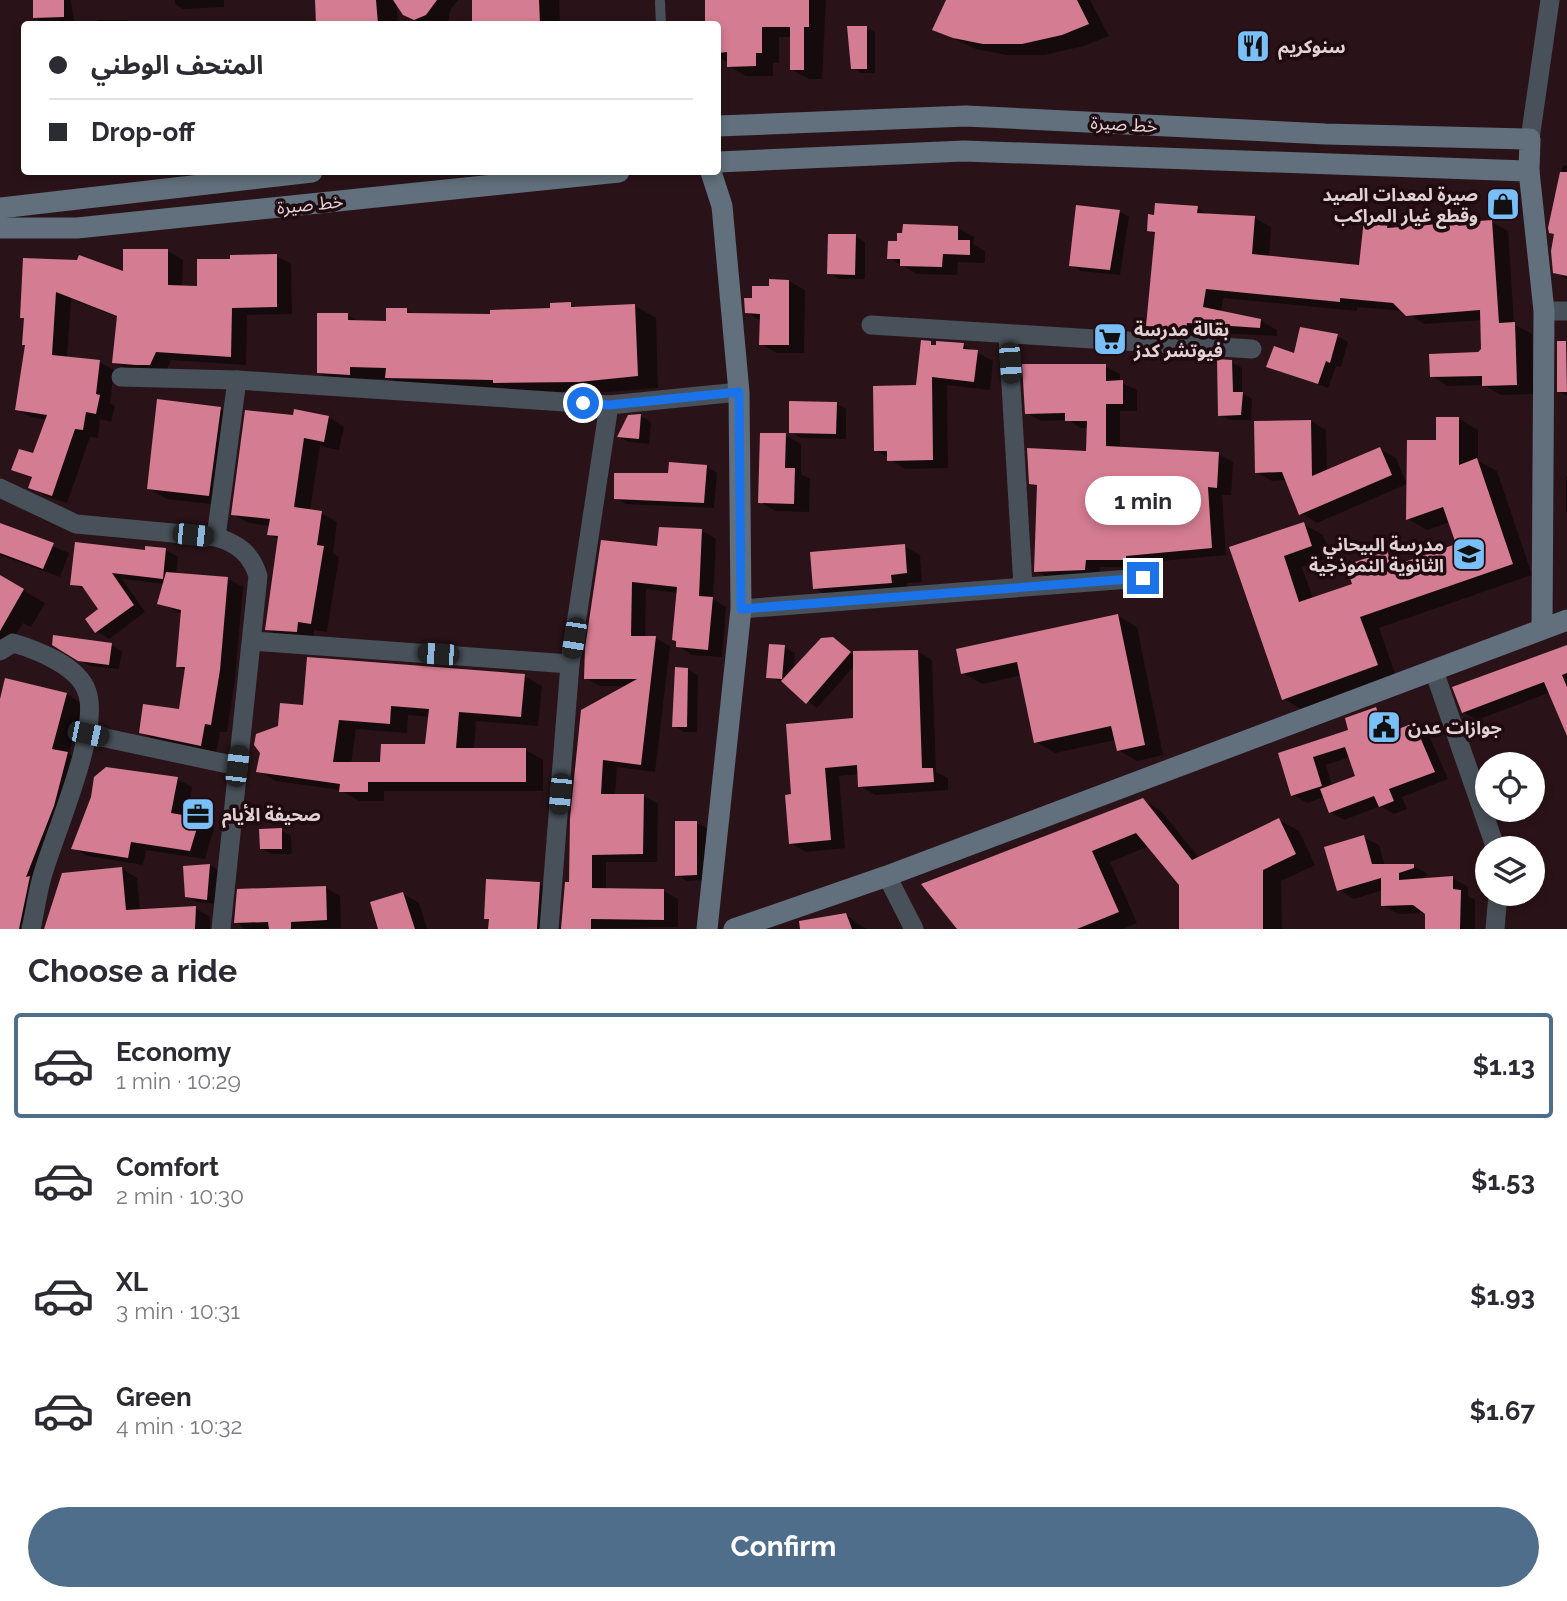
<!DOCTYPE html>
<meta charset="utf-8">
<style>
body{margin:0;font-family:Raleway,"Noto Sans Arabic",sans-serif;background:#f7f7f7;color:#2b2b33;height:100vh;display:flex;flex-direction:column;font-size:26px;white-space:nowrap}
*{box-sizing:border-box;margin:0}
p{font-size:23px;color:#7c7c81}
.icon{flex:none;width:38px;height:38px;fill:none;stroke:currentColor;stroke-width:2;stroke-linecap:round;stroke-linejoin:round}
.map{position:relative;height:929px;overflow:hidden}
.drawer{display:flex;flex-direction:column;background:#fff;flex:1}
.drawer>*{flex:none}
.guide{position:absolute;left:21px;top:21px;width:700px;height:154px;border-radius:7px;box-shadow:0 4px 10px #0003;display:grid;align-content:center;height:154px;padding:0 28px;background:#fff}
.tools{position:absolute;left:1475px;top:752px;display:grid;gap:14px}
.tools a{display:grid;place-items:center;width:70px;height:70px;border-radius:50%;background:#fff;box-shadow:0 4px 10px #0003;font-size:35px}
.end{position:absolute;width:32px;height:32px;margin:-16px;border:9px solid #1a73e8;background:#fff;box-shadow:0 0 0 4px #fff}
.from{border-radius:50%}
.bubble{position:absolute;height:49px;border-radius:24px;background:#fff;box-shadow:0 4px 10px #0003;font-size:23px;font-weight:700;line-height:49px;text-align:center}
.car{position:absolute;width:21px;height:42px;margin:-21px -10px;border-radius:9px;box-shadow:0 0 5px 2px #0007;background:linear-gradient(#222 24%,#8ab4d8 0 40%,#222 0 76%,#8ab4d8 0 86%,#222 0)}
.guide b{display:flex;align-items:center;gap:24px;height:66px;font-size:26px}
.guide b+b{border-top:2px solid #e1e1e2}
.guide i{width:18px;height:18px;background:#2b2b33}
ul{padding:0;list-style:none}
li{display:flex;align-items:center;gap:21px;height:105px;margin:0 14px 10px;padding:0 14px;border:4px solid transparent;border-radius:7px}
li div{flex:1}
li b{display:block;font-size:26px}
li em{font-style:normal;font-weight:700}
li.selected{border-color:#4e6e8c}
li>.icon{width:63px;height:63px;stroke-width:1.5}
h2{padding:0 28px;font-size:32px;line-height:84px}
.cta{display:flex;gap:14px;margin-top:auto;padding:14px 28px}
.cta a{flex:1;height:80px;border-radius:42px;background:#4e6e8c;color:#fff;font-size:28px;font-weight:700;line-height:80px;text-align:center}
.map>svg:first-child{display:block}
</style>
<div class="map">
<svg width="1567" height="929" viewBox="0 0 1567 929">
<rect width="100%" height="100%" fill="#291318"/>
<g fill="#0007" fill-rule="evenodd">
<path d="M35 0H71L74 22 45 23 35 17Z"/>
<path d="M175 0H224V7L183 9 175 4Z"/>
<path d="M317 0H458L450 10 448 24H423L404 13 396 1 398 24H318Z"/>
<path d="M474 0H559L560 24H474Z"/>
<path d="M707 0H826L822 79H809L791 69 792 37H779V63H773V76H746L728 66V62L718 58V24H707Z"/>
<path d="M948 0H1090L1109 36 1084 46 1044 55H1006L976 49 934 29Z"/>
<path d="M97 20H127L135 24H97Z"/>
<path d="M867 28 875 32V73H861L853 68Z"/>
<path d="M1563 165 1567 166V279L1555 272 1556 235 1550 228Z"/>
<path d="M1197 208 1209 215 1255 218 1271 227 1269 258 1361 266 1387 223 1397 229 1491 222 1508 231 1514 324 1532 334 1533 394 1501 395 1483 385 1448 386 1432 376 1483 349 1482 320 1424 324 1404 311 1357 307V311L1223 298 1221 312 1260 320 1277 330V336L1203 332V338L1164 334 1147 325 1156 234 1149 230Z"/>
<path d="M1119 211 1129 217 1120 275 1081 271 1071 265Z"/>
<path d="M958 228 974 237 973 244 985 251V263L958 262 957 275 917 274 889 258Z"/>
<path d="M855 236 865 242V279H839L829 273Z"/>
<path d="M168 251 183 260 182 287H198L232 261 276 256 291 264 292 314 247 315 246 365 171 360 165 373 129 370 114 362 119 318 71 299 67 358 99 362 114 370 110 403 115 406 111 422 100 419 98 438 90 437 67 503 45 496 31 487 33 479 13 469 34 456 47 420 31 417 17 409 27 345 26 319 22 317 25 259 124 274Z"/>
<path d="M789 281 805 290 804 353H777L761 344V321L747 312 754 300 771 288Z"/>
<path d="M570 304 577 308 635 306 656 318 658 388 582 394 578 391 516 394 408 389 391 379H370V386L339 384 318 372 347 315 360 322H388L406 310 416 315 492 316 552 310Z"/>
<path d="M1337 336 1348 342 1341 367 1336 366 1328 388 1270 367Z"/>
<path d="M931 343 937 347 963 345 993 361 990 390 947 385 948 468 905 469 876 450 918 387Z"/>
<path d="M1565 343 1567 344V396L1558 391Z"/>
<path d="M1231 362 1242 368V393L1252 399 1251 420H1230L1220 415Z"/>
<path d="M1105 366 1120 374V382L1137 390V411H1120V448L1218 454 1233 462 1231 495H1222L1226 555 1140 563V568L1100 567 1099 578 1051 579 1036 571 1039 488 1031 483 1088 452 1089 428H1081L1068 420 1041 421 1027 413Z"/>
<path d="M836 403 846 409V439L801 438 791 432Z"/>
<path d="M220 409 239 419 227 506 167 499 148 488Z"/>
<path d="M641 416 651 422 649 444 629 442 619 437Z"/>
<path d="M294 417H328L344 427 339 450 320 446 310 511 321 513 337 522 333 553 339 557 327 632 314 630 313 640 282 638 267 629 279 540 269 534 271 526 249 523 233 514Z"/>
<path d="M1459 419 1478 430V461L1497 471 1532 575 1379 628 1396 676 1303 710 1284 699 1231 548 1303 524 1323 535 1331 557 1302 567 1313 599 1355 585 1387 553 1406 563 1458 545 1450 522 1427 530 1408 519 1438 442Z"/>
<path d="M1311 421 1326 430 1327 471 1380 449 1396 458 1407 484 1317 523 1301 513 1287 480 1272 481 1256 472Z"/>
<path d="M785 435 801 444V474L810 479 809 512 776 511 760 502Z"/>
<path d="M671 464 707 467 717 473 714 508 626 504 616 498 669 475Z"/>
<rect x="1566" y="476" width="1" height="36"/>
<path d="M0 524 69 553 60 577 0 555Z"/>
<path d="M701 530 716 539 713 599 726 607 722 657 692 655 678 646V593L646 589 645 638H655L670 646 655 772 617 767 615 796H644L658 804 657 862H606V890L664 891 678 899V927L563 929 571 884 572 818 627 686H600L586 678 603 541 659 548Z"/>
<path d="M904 546 920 555 922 582 907 583V591L830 597 814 588Z"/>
<path d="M166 550 178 557 176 575 228 579 243 587 235 679 227 732H220L216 753 156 741 141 732 181 711 187 671 178 666 182 614 159 603 164 584 122 579 145 612 109 639 96 631 101 610 88 591 72 584 146 551Z"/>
<path d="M0 577 45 603 31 627 23 623 8 647 0 643Z"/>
<path d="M1118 616 1137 627 1163 755 1137 761 1118 750 1116 740 1055 753 1036 742 1022 675 982 684 963 673Z"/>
<path d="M833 639 852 653 917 651 932 660 936 772 948 778V790L875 795 860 786 859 774 839 776 845 848 806 852 790 843 793 795 855 720V665L817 708 786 683 768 677 784 647 795 653 793 673Z"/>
<path d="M54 644 111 645 122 651 119 669 90 666Z"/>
<path d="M1567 647V718L1551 692 1477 720 1463 712Z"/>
<path d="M687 669 698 675 697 732H684L674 726Z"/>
<path d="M524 676 542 686 538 726 476 721 474 750H526L543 760V791H384V801H359L340 790 276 781 258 771 279 727 305 707ZM408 715 430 717 427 746 382 764H351L356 729 407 733Z"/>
<path d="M67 694 83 704 69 754 84 763 27 929H0V706Z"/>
<path d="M1376 709 1390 717 1395 732 1414 725 1428 733 1448 779 1402 797 1407 809 1394 814 1380 806 1344 820 1330 812 1324 797 1307 803 1293 795 1280 754 1351 731ZM1350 757 1357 777 1332 786 1326 765Z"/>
<path d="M177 779 192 787 187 817 199 819 214 828 205 859 146 850 143 865 88 856 73 848 93 798Z"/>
<path d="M1143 800 1162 812 1199 858 1279 820 1299 831 1315 865 1281 881 1282 929H1181V884L1149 846 1110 862 1137 923 1122 929H959Z"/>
<path d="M697 823 707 828V880L687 881 677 875Z"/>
<path d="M281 830 291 836 292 854H272L261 848Z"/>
<path d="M1363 837 1379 845 1385 866H1413L1428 874 1420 881 1453 878 1468 887V896L1475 900V929H1448L1427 913 1398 914 1383 905V890L1354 899 1339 890Z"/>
<path d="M210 865 220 871 217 904 198 902 187 896 185 868Z"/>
<path d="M122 869 137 878 140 911 195 908 210 917V929H46Z"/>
<path d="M540 884 555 893 551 929H489L490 920 485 918Z"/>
<path d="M326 888 340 896 341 928 245 929 236 922Z"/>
<path d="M403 894 419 903 427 929H380Z"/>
<path d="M846 915 866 929H820Z"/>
</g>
<g fill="#d47c91" fill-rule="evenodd">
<path d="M33 0H64V17L33 18Z"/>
<path d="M315 0H376L378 24H316Z"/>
<path d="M393 0H437L426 15 414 20 403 15Z"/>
<path d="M472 0H539L540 24H472Z"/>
<path d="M705 0H809V27H804V70H790V27H762V53H756V66L727 67V52L718 53V24H705Z"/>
<path d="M946 0H1077L1089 24 1062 35 1022 44H983L953 38 932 30Z"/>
<path d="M847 26H867V69H851Z"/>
<path d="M1560 172H1567V276L1553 273 1551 251 1554 234 1549 233 1548 228Z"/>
<path d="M1155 203 1198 206 1197 213 1255 216 1252 254 1359 265 1364 219 1388 222 1387 228 1492 220 1499 323 1515 322 1517 385 1482 386V376L1430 377 1429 354 1478 352 1481 349 1480 310 1406 316 1393 303 1340 298V302L1206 289 1203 307 1261 319 1260 328 1187 323 1186 329 1146 326 1155 232 1147 231 1148 214 1154 215Z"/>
<path d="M1076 205 1120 210 1110 270 1069 266Z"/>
<path d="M903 224 958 226V240H970V255L943 254 942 267 900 266V259H887L888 241H897V233H902Z"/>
<path d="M828 234H856L855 275 827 274Z"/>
<path d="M123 249H168V285L197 286V259H230V255L277 254V307L232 308 231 357 156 352 150 365H136L112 363 117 316 56 292 52 355 100 360 96 394 100 395 96 414 86 412 83 430 75 429 52 496 28 488 32 477 11 470 19 449 33 453 47 415 15 410 25 345H22L24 318H20L23 258 77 260 79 255 123 271Z"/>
<path d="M769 279 789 280V345H759L760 314 745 313 744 298H752V286H769Z"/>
<path d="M571 302V307L635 304 638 376 579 382 493 383V380L385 378 386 368 350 367V375L317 373V313H348V320L386 321V308H407V313L490 314V310L550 308V303Z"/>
<path d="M1300 327 1338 334 1330 363 1326 361 1318 384 1266 367 1274 346 1294 353Z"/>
<path d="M921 340 931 341V345H936V341L964 343 963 349 978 350 974 382 932 377 933 460 887 461V451H874L873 386 916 385Z"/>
<path d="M1557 341H1566L1567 392H1557Z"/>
<path d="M1217 359 1232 360 1233 392H1243L1241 415 1218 416Z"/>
<path d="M1022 364H1106V381L1123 380V404H1106V446L1219 452 1217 488 1208 487 1212 548 1126 556V560H1086L1085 570 1034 572 1037 485 1029 484 1027 448 1086 451 1087 421H1065V413L1025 414Z"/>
<path d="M157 399 221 407 209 496 147 489Z"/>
<path d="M789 401 837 402 836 434 789 433Z"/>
<path d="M294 409 329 416 324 442 304 438 294 507 322 511 317 545 324 546 311 624 298 622 297 632 265 630 278 536 267 535 270 519 231 515 245 410 293 415Z"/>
<path d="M641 414 639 439 617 437 628 415Z"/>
<path d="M1436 417H1459V465L1477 458 1513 564 1360 617 1378 665 1282 700 1229 547 1304 522 1312 546 1284 556 1299 602 1352 584 1346 565 1387 551 1393 566 1456 544 1443 507 1406 520 1407 440H1436Z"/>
<path d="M1311 420 1312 476 1380 447 1392 475 1299 515 1282 472 1255 473 1254 421Z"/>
<path d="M760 433H786L785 468H795L794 504 758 503Z"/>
<path d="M669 462 707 465 704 503 614 499V473H668Z"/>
<path d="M0 523 54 543 43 569 0 553Z"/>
<path d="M659 527 702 529 699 596 713 597 708 650 676 647V641L672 640 677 587 632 582 631 636H656L641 765 603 760 601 794H644L643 854 592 855V888L664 889V920L591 919V929H561L565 882H569L570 818 581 710 637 679H584L585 648 601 540 657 546Z"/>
<path d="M75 542 145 550V546L166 548 163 579 112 573 134 605 95 633 85 619 98 609 82 586 70 585Z"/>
<path d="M905 544 907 573 891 575 892 583 813 589 810 552Z"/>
<path d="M166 572 228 577 220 670 211 725 205 724 201 746 139 733 143 704 179 709 185 667H176L181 610 157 604Z"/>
<path d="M0 575 24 589 0 631Z"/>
<path d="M1118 614 1145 745 1117 751 1111 726 1034 743 1017 662 961 674 956 649Z"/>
<path d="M53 635 112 643 109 665 78 661 52 645Z"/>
<path d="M833 637 851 652 806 704 781 681 821 638Z"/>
<path d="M769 644 785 645 782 679 766 678Z"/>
<path d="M1567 645V673L1562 675 1567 687V736L1544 682 1462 713 1452 687Z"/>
<path d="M918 650 922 768H933L934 782 858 787 857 765 825 768 831 840 789 844 785 795 791 794 786 724 853 718V651Z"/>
<path d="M307 657 525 674 521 717 459 712 456 748H526V782H368V792H339L340 784 256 772 260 753 254 745 256 734 278 726 280 703 303 705ZM391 706 429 709 425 744H381L380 762H333L339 720 390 724Z"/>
<path d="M675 667 688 668 687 727H672Z"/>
<path d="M5 678 67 693 52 749 68 752 54 806 26 877 30 876 19 929H0V699Z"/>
<path d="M1376 707 1385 734 1414 723 1435 772 1389 789 1394 801 1379 807 1374 796 1329 813 1320 789 1355 776 1345 747 1313 757 1322 786 1291 796 1278 753 1348 730 1345 718Z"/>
<path d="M106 767 178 777 171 813 200 818 190 851 131 842 128 858 71 849 91 797 94 777Z"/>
<path d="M1143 798 1192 860 1279 818 1296 854 1263 870V929H1179V885L1136 833 1092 851 1119 912 1077 929H957L921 884Z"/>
<path d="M675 821H697V875L675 876Z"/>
<path d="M282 828V849H260L259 829Z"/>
<path d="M1364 835 1372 864H1414V868L1399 873V880L1453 876V889L1461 890 1460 929H1425V914L1413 905 1381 906V878L1337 891 1324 847Z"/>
<path d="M210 864 207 900 185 897 183 866Z"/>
<path d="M122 867 126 910 196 906 195 929H44L62 873Z"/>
<path d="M486 879 540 882 537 929H488L489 919H484Z"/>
<path d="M326 886 327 920 291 922V929H269L268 922 234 923 237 889Z"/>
<path d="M403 892 415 929H378L370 902Z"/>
<path d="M846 913 852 929H800L799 921Z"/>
</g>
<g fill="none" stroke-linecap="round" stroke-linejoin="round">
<path stroke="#485159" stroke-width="10" d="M660 2 661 24"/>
<g stroke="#485159" stroke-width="19">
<path d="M1530 139 1550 0"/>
<path d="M1544 311H1567"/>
<path d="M871 325 1252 349"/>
<path d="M1008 335 1023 586"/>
<path d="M121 377 237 380 609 405"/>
<path d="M0 488 76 524 216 537C239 544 251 554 258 576L221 929"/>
<path d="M216 537 237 380"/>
<path d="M741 609 1143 578"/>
<path d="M252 641 570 664"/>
<path d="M0 651 13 643C37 650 79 666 87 692 101 730 54 834 42 877 37 894 35 912 31 929"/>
<path d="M1434 671 1496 849"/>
<path d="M87 734 237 766"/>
<path d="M887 876 914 929"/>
<path d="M549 929 570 664 609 405 739 392"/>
<path d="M1495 929 1498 894"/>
</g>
<g stroke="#61707c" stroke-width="21">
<path d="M718 126 966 116 1325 134 1530 139 1529 171 1544 311 1542 629"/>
<path d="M718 162 964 151 1529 171"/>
<path d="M0 208 312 172"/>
<path d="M0 228H77L619 172"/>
<path d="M707 929 741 609 739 392 722 206 711 172"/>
<path d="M734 929 887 876 1567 620"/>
</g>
</g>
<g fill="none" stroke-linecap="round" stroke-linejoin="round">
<path stroke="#1a73e8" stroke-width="9" d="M583 403 609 405 739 392 741 609 1143 578"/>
</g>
<defs>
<g id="restaurant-square" transform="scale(1.75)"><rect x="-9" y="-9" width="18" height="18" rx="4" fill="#79bff8" stroke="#1f0a0f"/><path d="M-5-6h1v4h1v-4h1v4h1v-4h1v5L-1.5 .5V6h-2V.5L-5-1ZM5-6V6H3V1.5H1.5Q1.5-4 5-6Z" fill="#111"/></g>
<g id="shop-square" transform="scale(1.75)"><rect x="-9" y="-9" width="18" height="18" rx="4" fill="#79bff8" stroke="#1f0a0f"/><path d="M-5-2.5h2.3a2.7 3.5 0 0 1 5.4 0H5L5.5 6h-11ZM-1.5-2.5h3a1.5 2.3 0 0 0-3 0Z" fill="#111"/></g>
<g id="supermarket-square" transform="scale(1.75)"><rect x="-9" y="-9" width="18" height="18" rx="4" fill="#79bff8" stroke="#1f0a0f"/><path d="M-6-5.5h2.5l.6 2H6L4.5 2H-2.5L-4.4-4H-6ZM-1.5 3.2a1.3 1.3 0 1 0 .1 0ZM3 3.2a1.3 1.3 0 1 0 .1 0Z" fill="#111"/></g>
<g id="school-square" transform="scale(1.75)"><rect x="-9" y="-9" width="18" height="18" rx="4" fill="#79bff8" stroke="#1f0a0f"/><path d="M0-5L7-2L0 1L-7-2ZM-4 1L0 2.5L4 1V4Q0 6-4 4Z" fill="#111"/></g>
<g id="civic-square" transform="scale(1.75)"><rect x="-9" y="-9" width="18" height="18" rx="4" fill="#79bff8" stroke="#1f0a0f"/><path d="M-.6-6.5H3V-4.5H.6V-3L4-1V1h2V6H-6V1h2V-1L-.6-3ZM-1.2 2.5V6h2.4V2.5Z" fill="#111"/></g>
<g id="office-square" transform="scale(1.75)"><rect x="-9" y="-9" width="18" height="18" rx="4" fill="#79bff8" stroke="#1f0a0f"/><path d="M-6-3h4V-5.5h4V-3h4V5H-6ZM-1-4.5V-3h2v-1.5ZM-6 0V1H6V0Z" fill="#111"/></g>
</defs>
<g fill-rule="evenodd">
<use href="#restaurant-square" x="1253" y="46"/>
<use href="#shop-square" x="1503" y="204"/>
<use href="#supermarket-square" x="1110" y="339"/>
<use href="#school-square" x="1469" y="554"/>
<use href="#civic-square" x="1384" y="727"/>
<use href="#office-square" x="198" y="814"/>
</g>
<g text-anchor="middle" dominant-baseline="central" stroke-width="7" stroke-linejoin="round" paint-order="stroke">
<g font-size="18" font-weight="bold" fill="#e2d2d5" stroke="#1f0a0f" text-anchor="start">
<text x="1278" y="46">سنوكريم</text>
<text x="1478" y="194" text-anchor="end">صيرة لمعدات الصيد<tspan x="1478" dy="21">وقطع غيار المراكب</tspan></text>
<text x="1134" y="329">بقالة مدرسة<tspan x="1134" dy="21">فيوتشر كدز</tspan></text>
<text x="1444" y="544" text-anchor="end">مدرسة البيحاني<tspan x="1444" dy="21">الثانوية النموذجية</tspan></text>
<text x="1408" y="727">جوازات عدن</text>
<text x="222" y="814">صحيفة الأيام</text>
</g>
<g font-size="18" fill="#e2d2d5" stroke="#1f0a0f">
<text transform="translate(1124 124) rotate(3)">خط صيرة</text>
<text transform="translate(310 204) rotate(-6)">خط صيرة</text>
</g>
</g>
</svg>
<div class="tools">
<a><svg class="icon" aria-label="locate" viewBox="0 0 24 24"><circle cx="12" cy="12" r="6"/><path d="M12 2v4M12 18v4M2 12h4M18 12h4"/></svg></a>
<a><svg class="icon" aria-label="layers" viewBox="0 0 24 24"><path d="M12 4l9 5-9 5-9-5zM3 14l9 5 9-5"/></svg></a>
</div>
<i class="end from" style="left:583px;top:403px"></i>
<i class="end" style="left:1143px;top:578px"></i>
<div class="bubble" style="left:1085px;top:476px;width:116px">1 min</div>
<i class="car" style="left:1010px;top:363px;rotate:176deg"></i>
<i class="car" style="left:193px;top:535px;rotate:96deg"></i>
<i class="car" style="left:574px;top:638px;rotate:189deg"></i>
<i class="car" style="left:438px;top:654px;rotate:274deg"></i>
<i class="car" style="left:88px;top:734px;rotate:102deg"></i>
<i class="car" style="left:237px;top:766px;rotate:7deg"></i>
<i class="car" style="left:560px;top:794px;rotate:185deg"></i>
<div class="guide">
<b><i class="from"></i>المتحف الوطني</b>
<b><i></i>Drop-off</b>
</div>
</div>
<section class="drawer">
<h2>Choose a ride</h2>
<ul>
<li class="selected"><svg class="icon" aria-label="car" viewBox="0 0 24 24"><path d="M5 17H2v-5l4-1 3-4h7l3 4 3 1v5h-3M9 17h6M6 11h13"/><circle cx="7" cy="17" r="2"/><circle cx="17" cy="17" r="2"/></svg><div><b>Economy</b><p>1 min · 10:29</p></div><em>$1.13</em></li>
<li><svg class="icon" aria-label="car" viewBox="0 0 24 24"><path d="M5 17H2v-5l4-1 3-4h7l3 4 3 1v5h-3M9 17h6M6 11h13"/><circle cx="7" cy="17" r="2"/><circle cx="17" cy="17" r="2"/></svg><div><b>Comfort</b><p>2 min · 10:30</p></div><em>$1.53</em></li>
<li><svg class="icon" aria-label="car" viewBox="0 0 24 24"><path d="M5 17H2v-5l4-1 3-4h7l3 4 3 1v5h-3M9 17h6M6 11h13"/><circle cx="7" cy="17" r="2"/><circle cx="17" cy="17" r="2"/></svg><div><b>XL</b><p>3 min · 10:31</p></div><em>$1.93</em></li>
<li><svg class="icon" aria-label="car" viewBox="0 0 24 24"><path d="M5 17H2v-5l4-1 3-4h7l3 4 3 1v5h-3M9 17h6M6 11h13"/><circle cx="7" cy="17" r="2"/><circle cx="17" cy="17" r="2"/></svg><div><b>Green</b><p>4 min · 10:32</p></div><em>$1.67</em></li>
</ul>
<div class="cta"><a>Confirm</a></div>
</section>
